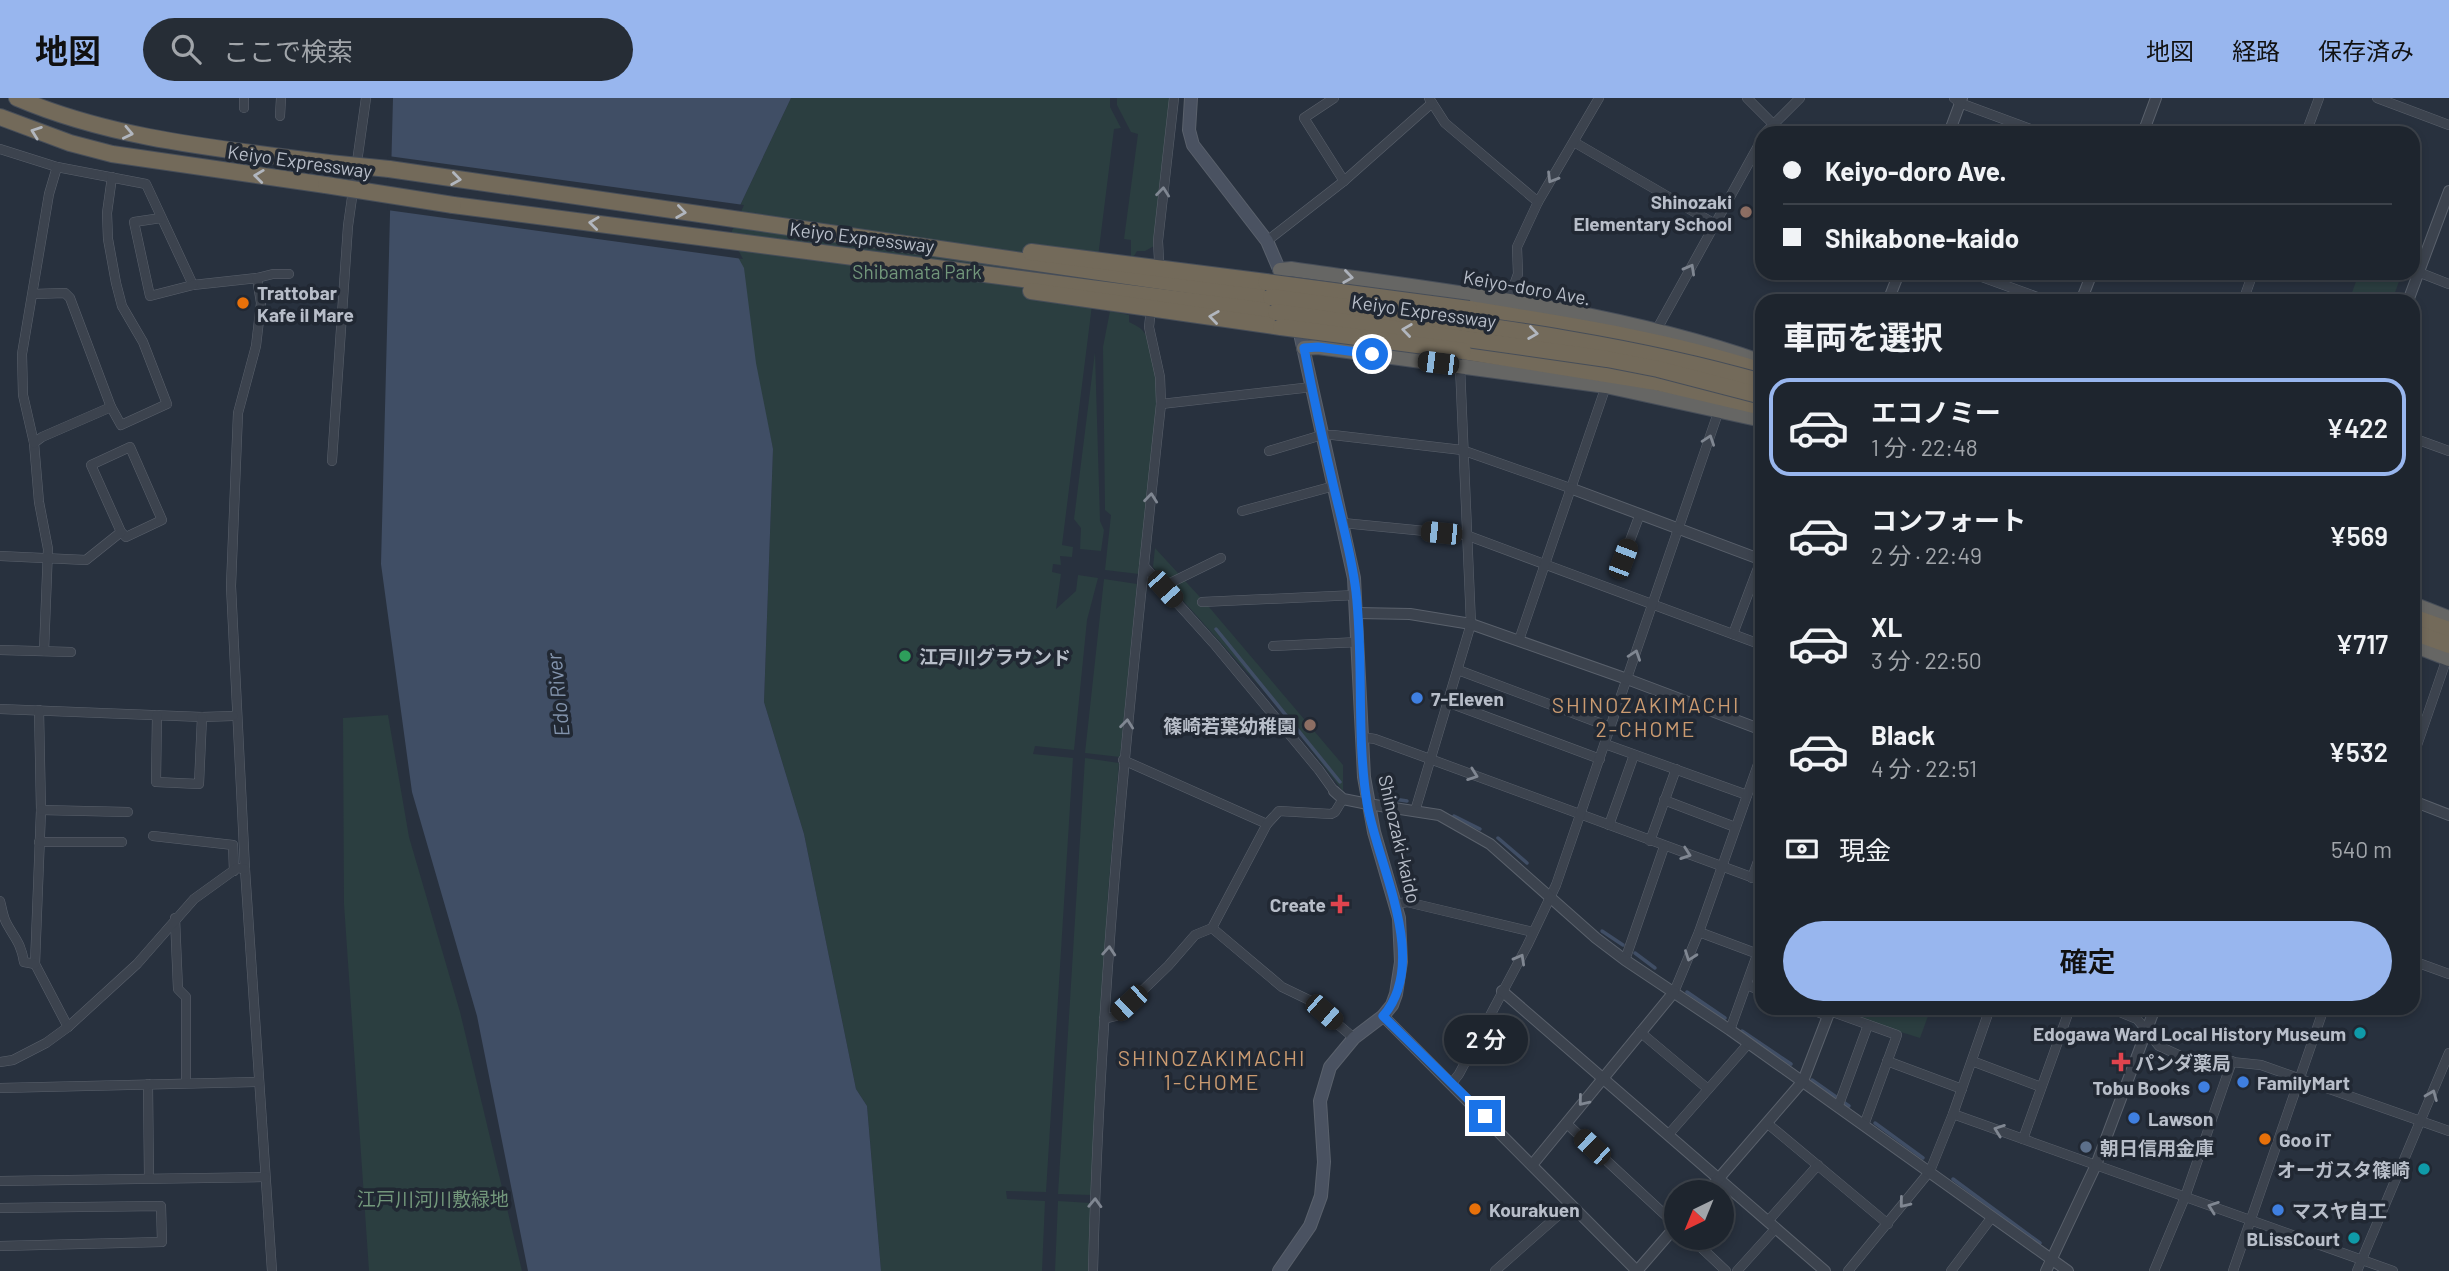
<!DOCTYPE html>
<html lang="ja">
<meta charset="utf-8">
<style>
body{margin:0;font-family:Barlow,"Noto Sans JP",sans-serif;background:#262d36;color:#f1f3f6;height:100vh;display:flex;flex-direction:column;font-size:26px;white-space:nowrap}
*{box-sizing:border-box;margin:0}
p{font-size:23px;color:#a1a5aa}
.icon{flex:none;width:38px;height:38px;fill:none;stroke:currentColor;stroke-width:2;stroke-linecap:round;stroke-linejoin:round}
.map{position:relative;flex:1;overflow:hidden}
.side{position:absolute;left:1755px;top:196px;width:665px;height:721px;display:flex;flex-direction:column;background:#1e252e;border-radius:21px;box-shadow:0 4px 10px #0003,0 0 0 2px #3c424a}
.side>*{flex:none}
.guide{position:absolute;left:1755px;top:28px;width:665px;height:154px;border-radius:21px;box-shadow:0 4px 10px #0003,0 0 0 2px #3c424a;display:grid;align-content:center;height:154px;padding:0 28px;background:#1e252e}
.needle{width:46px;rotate:223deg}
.fabs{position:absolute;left:1664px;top:1082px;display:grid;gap:14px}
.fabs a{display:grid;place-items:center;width:70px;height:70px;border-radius:50%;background:#1e252e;box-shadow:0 4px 10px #0003,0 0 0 2px #3c424a;font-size:35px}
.end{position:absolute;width:32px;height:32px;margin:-16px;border:9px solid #1a73e8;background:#fff;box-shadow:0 0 0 4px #fff}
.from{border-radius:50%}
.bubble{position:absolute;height:49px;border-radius:24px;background:#1e252e;box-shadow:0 4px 10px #0003,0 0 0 2px #3c424a;font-size:23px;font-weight:600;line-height:49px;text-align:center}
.car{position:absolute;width:21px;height:42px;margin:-21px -10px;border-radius:9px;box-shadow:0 0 5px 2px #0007;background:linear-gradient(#222 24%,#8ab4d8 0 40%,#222 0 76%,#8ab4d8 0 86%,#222 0)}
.guide b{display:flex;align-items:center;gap:24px;height:66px;font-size:26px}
.guide b+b{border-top:2px solid #3c424a}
.guide i{width:18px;height:18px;background:#f1f3f6}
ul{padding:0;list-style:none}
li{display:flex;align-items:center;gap:21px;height:98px;margin:0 14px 10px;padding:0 14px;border:4px solid transparent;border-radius:21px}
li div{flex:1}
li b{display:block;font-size:26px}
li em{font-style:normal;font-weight:600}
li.current{border-color:#98b6ee}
li>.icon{width:63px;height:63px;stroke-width:1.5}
h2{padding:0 28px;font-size:32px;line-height:84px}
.pay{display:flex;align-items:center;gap:18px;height:77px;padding:0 28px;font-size:26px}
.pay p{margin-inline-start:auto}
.cta{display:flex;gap:14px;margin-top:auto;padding:14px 28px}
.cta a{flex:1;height:80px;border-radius:42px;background:#98b6ee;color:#111;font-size:28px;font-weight:600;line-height:80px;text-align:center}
header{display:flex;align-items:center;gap:42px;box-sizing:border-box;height:98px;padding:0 35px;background:#98b6ee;color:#111}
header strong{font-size:33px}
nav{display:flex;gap:38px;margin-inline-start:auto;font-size:24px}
.search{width:490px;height:63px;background:#262d36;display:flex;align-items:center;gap:18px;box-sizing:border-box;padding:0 24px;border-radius:38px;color:#a1a5aa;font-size:26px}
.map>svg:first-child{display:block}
</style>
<header>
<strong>地図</strong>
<div class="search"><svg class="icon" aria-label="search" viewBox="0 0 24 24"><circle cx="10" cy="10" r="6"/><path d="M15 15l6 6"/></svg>ここで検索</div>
<nav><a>地図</a><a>経路</a><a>保存済み</a></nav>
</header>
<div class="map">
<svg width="2449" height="1173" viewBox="0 0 2449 1173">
<rect width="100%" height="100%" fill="#28313e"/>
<g fill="#2b3e40">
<path d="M791 0H1110V9L1121 30 1114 31 1062 447 1073 449 1072 459 1060 458 1061 467 1053 466 1052 474 1061 476 1056 511 1076 493 1078 477 1098 480 1087 522 1074 652 1035 648 1033 656 1073 660 1046 1094 1006 1093 1007 1101 1045 1103 1042 1173H881L867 1008 856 991 804 736 764 604 773 351 726 137Z"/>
<path d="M1117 0H1172L1154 148 1145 153H1137L1134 158H1131V142L1124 141 1138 36 1131 34 1117 7Z"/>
<path d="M2359 175H2402L2392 203H2349Z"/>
<path d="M1110 213 1129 217V224C1133 226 1140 229 1143 233 1158 252 1157 290 1156 313L1139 476 1105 472 1111 417 1105 412 1103 249Z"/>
<path d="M1095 254 1100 423 1104 432 1101 453 1080 451 1081 430 1074 421Z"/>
<path d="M1155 450 1209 509 1343 667V693L1280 611 1153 469Z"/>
<path d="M1104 481 1137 486 1120 659 1085 655Z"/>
<path d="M388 617 409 739 460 914 522 1173H369L344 806 343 620Z"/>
<path d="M1085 660 1119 665 1108 796 1092 1097 1058 1096Z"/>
<path d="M1835 910H1931L1920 940 1834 913Z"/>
<path d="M1058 1103 1091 1105 1088 1173H1055Z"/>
</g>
<path fill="#404e65" d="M393 0H791L726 137 744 170 756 265 773 351 764 604 804 736 856 991 867 1008 881 1173H528L477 918 412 694 381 466Z"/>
<path fill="#28313e" d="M388 58 744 107 730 137 743 161 387 112Z"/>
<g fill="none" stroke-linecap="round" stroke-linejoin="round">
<g stroke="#404e65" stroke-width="3.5">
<path d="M1216 531 1340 684"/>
<path d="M1394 701 1407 703"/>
<path d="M1454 718 1480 731"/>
<path d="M1498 740 1527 765"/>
<path d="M1602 833 1623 847"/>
<path d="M1635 855 1655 870"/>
<path d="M1687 894 1725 920"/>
<path d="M1742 933 1791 966"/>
<path d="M1812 982 1849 1008"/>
<path d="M1875 1025 1923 1060"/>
<path d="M1953 1081 2040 1145"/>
</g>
<g stroke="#5a616c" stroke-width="10">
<g id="minor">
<path d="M244 0V10"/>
<path d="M1334 0 1304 20 1344 83"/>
<path d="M1429 0 1445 25 1538 104"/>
<path d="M1747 0 1782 35"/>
<path d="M1954 0 1960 5 2041 35"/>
<path d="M2377 0 2449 27"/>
<path d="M280 18 281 0"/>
<path d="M1765 35 1800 0"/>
<path d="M2306 35 2319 0"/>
<path d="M1574 44 1715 126"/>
<path d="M0 51 57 69 146 86 193 187 257 180 261 205 256 248 238 315 231 488 245 771 272 1173"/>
<path d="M161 120 134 124 150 198 193 187"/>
<path d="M1267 143 1344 83 1432 5"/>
<path d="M1159 162 1158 143 1174 0"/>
<path d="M2413 172 2449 186"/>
<path d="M1971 175 2048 203"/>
<path d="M257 180 273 176H289"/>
<path d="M33 196 65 195 70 200 111 309 42 339 34 345 39 404 48 451 44 553"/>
<path d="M2243 203 2253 175"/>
<path d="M1508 204 1518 176 1517 149 1538 104 1599 0"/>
<path d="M1657 231 1762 41"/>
<path d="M1161 306 1312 289"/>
<path d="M111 309 121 327 167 306 143 244 122 208 116 185 108 141 107 115 112 79"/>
<path d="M2413 340 2449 353"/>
<path d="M34 345 23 297 22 256 49 96 57 69"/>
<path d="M130 349 162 422 126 439 121 434 91 367Z"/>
<path d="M1269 353 1322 337H1333L1462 352 1570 390"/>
<path d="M332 363 348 128 366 0"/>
<path d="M1242 413 1334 388"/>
<path d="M1343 425 1466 437 1762 547"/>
<path d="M0 458 86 462 121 434"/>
<path d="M1623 461 1640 416"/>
<path d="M1144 468 1216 548 1319 672 1334 693"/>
<path d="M1162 489 1221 460"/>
<path d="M1202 504 1356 497"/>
<path d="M1733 536 1761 462"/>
<path d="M1519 542 1606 288"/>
<path d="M1273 548 1359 544"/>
<path d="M0 552 71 554"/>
<path d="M1458 572 1610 629"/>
<path d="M1447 604 1600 661"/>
<path d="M0 611 202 619 233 618"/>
<path d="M39 612 41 712 35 866 68 929"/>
<path d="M157 617 156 684 199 686 202 619"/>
<path d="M1362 639 1375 641 1430 661 1762 783"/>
<path d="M1605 646 1747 697"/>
<path d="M2413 659 2447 560"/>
<path d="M1123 662 1267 726"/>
<path d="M1664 702 1735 729"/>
<path d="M41 712 128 714"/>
<path d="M1415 713 1471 526 1460 268"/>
<path d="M1609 727 1634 657"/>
<path d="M153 738 233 747 234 773"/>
<path d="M1650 743 1676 671"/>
<path d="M39 744H122"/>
<path d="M1752 780 1762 752"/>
<path d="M0 803C2 810 3 820 7 826 15 841 21 845 24 864L35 866"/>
<path d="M1396 806 1407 804 1533 834"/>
<path d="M175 820 178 891 186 899V985"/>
<path d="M1212 830 1282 889 1309 902 1354 940"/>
<path d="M1699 834 1758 856"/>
<path d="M1625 862 1664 749"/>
<path d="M2413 863 2449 876"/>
<path d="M1747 887 1762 893"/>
<path d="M1674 894 1699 834 1762 655"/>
<path d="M1807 910 1828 918"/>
<path d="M2110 910 2137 921 2159 948 2183 959 2261 967 2449 1033"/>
<path d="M1830 913 1897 937 1864 1027"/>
<path d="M1104 921 1116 918 1168 868 1195 837 1212 830 1267 726 1279 713 1331 716 1335 714 1343 701"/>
<path d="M1730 932 1762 843"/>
<path d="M1640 934 1708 991"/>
<path d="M1887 963 1962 991"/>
<path d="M1972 963 2041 989"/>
<path d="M0 964 13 962 46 945 68 929 137 866 194 801 237 770 245 771"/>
<path d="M1452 985 1459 976 1527 848 1556 787 1719 312"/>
<path d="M148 986 149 1080"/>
<path d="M0 990 259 984"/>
<path d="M1838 1009 1868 927"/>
<path d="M1953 1016 2393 1173"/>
<path d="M1566 1025 1676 1127"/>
<path d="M1768 1026 1888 1126"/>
<path d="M1668 1037 1748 946"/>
<path d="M2023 1041 2070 910"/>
<path d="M0 1083 265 1079"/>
<path d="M0 1110 161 1108 162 1144 0 1148"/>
<path d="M1768 1123 1818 1067"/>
<path d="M1690 1139 1726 1173"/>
<path d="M1093 1173C1100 883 1130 594 1161 306L1160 279 1149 229 1150 220"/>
<path d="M1495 1173 1571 1106"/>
<path d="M1737 1173 1776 1130"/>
<path d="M1848 1173 1930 1073 1953 1016 1990 910"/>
<path d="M1951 1173 1992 1119"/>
<path d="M2154 1173 2185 1099 2232 963"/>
<path d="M2233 1173 2324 910"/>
<path d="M2357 1173 2449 955"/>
</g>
</g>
<g stroke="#5a616c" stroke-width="12">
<g id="tertiary">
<path d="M1949 35 1962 0"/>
<path d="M2143 35 2156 0"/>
<path d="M1888 203 1899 175"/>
<path d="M2081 203 2092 175"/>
<path d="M2408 203 2449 93"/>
<path d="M1570 390 1762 462"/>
<path d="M1357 515 1410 516 1471 526 1627 581 1762 632"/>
<path d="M1334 693 1343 701 1368 706 1439 717 1490 746 1596 840 1625 862 1730 932 2068 1173"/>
<path d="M2413 703 2449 717"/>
<path d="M1502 893 1825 1173"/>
<path d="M1383 918 1637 1173"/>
<path d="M1532 1067 1674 894"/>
<path d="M1707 1094 1803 983 1831 910"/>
<path d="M1637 1173 1676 1128"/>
<path d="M2046 1173 2096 1067 2155 910"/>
</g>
</g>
<g stroke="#5a616c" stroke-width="14">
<g id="secondary">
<path d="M1191 0 1189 32 1193 47 1267 143 1282 178"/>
<path d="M1279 1173 1310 1128 1321 1098 1324 1064 1320 1003 1330 969 1354 940 1383 918 1392 907 1396 896 1401 864 1399 820 1374 734 1364 679 1354 480 1301 240"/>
</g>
</g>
<g stroke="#474e59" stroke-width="16">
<g id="trunk">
<path d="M1280 172 1291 171C1449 194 1611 211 1762 264"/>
<path d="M1304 250 1318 249 1606 288 1762 322"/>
<path d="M2413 506 2449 520"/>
<path d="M2413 547 2449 561"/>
</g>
</g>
<g stroke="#474e59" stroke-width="18">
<g id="motorway">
<path d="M17 0C115 42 224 51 329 65"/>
<path d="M0 19 70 45 112 56 326 87"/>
<path d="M389 71 1271 199"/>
<path d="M453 107 1276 214"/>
<path d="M1031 154 1266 184"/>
<path d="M1031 193 1281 229"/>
<path d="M1469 211C1568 227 1667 242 1762 273"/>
<path d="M1463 253 1656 284 1762 309"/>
<path d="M2413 519 2449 532"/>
<path d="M2413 534 2449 547"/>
</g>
</g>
<use href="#minor" stroke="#3c434e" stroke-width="9"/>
<use href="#tertiary" stroke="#3c434e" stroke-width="10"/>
<use href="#secondary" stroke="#4a5261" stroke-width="12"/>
<use href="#trunk" stroke="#666664" stroke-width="14"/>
<use href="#motorway" stroke="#736a5a" stroke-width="16"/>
<g stroke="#474e59" stroke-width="18" stroke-linecap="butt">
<g id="motorway-bridge">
<path d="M329 65 389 71"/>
<path d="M326 87 453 107"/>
<path d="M1266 184 1469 211"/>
<path d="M1271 199C1435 222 1602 238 1762 284"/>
<path d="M1276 214 1607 261 1658 271 1762 298"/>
<path d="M1281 229 1463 253"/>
</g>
</g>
<use href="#motorway-bridge" stroke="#736a5a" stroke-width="16"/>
</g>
<defs><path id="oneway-chevron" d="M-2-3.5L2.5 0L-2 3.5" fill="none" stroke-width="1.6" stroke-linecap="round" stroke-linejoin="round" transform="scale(1.75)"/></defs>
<g stroke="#b1b6be">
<use href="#oneway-chevron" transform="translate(36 34) rotate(-160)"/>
<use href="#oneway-chevron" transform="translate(128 35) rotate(12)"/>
<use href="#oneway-chevron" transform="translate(259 78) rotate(-173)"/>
<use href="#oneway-chevron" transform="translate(456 81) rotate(8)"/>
<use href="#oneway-chevron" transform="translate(681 114) rotate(8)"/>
<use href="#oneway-chevron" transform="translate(594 125) rotate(-173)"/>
<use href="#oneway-chevron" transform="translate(1214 219) rotate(-172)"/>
<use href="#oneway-chevron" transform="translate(1407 232) rotate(-172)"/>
<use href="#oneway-chevron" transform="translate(1533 235) rotate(8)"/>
</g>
<g stroke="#808792">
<use href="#oneway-chevron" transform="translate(1552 80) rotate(121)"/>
<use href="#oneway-chevron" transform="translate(1163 94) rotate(-84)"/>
<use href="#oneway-chevron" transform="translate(1690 171) rotate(-61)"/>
<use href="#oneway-chevron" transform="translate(1709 342) rotate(-71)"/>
<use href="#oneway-chevron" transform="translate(1151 400) rotate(-84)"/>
<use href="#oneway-chevron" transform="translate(1635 557) rotate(-71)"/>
<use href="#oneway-chevron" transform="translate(1127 626) rotate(-84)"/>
<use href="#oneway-chevron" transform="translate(1473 677) rotate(20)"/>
<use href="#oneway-chevron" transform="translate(1686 756) rotate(19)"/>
<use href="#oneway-chevron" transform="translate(1109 853) rotate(-86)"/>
<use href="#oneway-chevron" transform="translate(1690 858) rotate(110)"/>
<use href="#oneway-chevron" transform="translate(1520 861) rotate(-61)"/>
<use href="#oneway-chevron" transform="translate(2432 997) rotate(-68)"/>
<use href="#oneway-chevron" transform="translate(1583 1003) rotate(129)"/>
<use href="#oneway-chevron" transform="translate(1999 1032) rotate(-160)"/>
<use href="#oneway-chevron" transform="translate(1095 1105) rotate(-88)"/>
<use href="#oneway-chevron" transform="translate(1904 1105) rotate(129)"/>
<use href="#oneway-chevron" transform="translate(2213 1109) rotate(-160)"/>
</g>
<use stroke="#acb1ba" href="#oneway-chevron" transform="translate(1348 179) rotate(8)"/>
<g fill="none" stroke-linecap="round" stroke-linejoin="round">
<path stroke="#1a73e8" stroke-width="9" d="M1372 256 1318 249 1304 250C1313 297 1323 344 1334 390 1342 424 1352 459 1356 494 1364 564 1356 635 1367 705 1377 766 1431 863 1383 918L1485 1018"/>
</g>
<g fill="#8d6e63" stroke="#212833" stroke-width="2.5">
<circle cx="1746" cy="114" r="7"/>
<circle cx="1310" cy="627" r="7"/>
</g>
<g fill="#e8710a" stroke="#212833" stroke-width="2.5">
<circle cx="243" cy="205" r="7"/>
<circle cx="2265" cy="1041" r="7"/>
<circle cx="1475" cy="1111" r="7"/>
</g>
<circle fill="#2e9e5b" stroke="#212833" stroke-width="2.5" cx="905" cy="558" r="7"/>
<g fill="#3f7fe0" stroke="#212833" stroke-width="2.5">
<circle cx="1417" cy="600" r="7"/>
<circle cx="2243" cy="984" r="7"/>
<circle cx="2204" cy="989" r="7"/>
<circle cx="2134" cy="1020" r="7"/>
<circle cx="2278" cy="1112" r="7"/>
</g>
<g fill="#e0444e" stroke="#212833" stroke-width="2.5">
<path d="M1336.5 795.5h7v7h7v7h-7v7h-7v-7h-7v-7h7z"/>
<path d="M2117.5 953.5h7v7h7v7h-7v7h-7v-7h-7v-7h7z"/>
</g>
<g fill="#0f9aa8" stroke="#212833" stroke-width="2.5">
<circle cx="2360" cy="935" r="7"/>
<circle cx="2424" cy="1071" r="7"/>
<circle cx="2354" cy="1140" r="7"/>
</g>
<circle fill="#5c6f8a" stroke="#212833" stroke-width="2.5" cx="2086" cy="1049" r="7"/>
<g text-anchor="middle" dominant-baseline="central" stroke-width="7" stroke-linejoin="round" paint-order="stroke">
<g font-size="19" fill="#b8bec9" stroke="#212833">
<text transform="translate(300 63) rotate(8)">Keiyo Expressway</text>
<text transform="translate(862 139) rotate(7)">Keiyo Expressway</text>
<text transform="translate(1527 189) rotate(10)">Keiyo-doro Ave.</text>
<text transform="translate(1424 213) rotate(8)">Keiyo Expressway</text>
<text transform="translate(1400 741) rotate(77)">Shinozaki-kaido</text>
</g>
<g font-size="19" font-weight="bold" fill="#b8bec9" stroke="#212833" text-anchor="start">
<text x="1732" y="103" text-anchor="end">Shinozaki<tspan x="1732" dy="22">Elementary School</tspan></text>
<text x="257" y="194">Trattobar<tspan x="257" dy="22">Kafe il Mare</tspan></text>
<text x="919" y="558">江戸川グラウンド</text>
<text x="1431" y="600">7-Eleven</text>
<text x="1296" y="627" text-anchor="end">篠崎若葉幼稚園</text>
<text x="1326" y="806" text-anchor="end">Create</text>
<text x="2346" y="935" text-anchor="end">Edogawa Ward Local History Museum</text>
<text x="2135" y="964">パンダ薬局</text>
<text x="2257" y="984">FamilyMart</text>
<text x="2190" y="989" text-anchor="end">Tobu Books</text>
<text x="2148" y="1020">Lawson</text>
<text x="2279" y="1041">Goo iT</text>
<text x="2100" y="1049">朝日信用金庫</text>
<text x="2410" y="1071" text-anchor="end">オーガスタ篠崎</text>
<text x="1489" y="1111">Kourakuen</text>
<text x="2292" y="1112">マスヤ自工</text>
<text x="2340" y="1140" text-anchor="end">BLissCourt</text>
</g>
<g font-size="19" fill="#72977b" stroke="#212833">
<text x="917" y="173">Shibamata Park</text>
<text x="433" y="1100">江戸川河川敷緑地</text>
</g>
<g font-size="21" font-style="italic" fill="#8394ad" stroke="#212833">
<text transform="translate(557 597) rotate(-96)">Edo River</text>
</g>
<g font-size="21" letter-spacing="2" fill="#cb9b71" stroke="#212833">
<text x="1646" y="606">SHINOZAKIMACHI<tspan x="1646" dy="24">2-CHOME</tspan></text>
<text x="1212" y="959">SHINOZAKIMACHI<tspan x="1212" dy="24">1-CHOME</tspan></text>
</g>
</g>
</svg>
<div class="fabs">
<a><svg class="needle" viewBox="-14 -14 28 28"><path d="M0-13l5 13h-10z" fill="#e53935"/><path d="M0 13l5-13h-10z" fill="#a1a5aa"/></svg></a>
</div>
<i class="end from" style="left:1372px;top:256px"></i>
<i class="end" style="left:1485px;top:1018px"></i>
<div class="bubble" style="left:1444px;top:917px;width:84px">2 分</div>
<i class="car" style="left:1438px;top:265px;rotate:277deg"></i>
<i class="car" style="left:1441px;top:435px;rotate:276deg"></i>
<i class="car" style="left:1623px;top:461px;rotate:21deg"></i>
<i class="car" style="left:1165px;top:491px;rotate:138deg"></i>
<i class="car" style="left:1129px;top:905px;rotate:227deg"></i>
<i class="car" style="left:1324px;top:914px;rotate:131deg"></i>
<i class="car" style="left:1592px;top:1049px;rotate:313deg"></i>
<div class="guide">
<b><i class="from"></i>Keiyo-doro Ave.</b>
<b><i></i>Shikabone-kaido</b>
</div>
<section class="side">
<h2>車両を選択</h2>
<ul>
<li class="current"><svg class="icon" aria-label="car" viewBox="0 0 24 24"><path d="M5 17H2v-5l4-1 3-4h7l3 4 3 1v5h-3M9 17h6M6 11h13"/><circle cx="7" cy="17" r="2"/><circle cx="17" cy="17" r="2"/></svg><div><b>エコノミー</b><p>1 分 · 22:48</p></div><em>¥422</em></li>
<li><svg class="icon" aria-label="car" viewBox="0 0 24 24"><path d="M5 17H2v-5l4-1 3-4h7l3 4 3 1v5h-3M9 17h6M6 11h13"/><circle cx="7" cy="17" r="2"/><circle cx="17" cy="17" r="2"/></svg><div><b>コンフォート</b><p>2 分 · 22:49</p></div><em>¥569</em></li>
<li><svg class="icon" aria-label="car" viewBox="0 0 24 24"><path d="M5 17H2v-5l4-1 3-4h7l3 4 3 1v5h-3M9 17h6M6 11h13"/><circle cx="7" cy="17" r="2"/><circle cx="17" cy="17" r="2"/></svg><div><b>XL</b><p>3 分 · 22:50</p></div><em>¥717</em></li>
<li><svg class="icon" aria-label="car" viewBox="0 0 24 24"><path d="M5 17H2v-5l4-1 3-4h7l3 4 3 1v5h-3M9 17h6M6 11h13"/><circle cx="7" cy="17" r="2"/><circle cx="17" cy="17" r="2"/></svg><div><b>Black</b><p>4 分 · 22:51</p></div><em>¥532</em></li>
</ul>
<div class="pay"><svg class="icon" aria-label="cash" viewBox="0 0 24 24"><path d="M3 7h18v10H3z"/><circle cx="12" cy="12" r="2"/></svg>現金<p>540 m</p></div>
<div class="cta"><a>確定</a></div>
</section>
</div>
